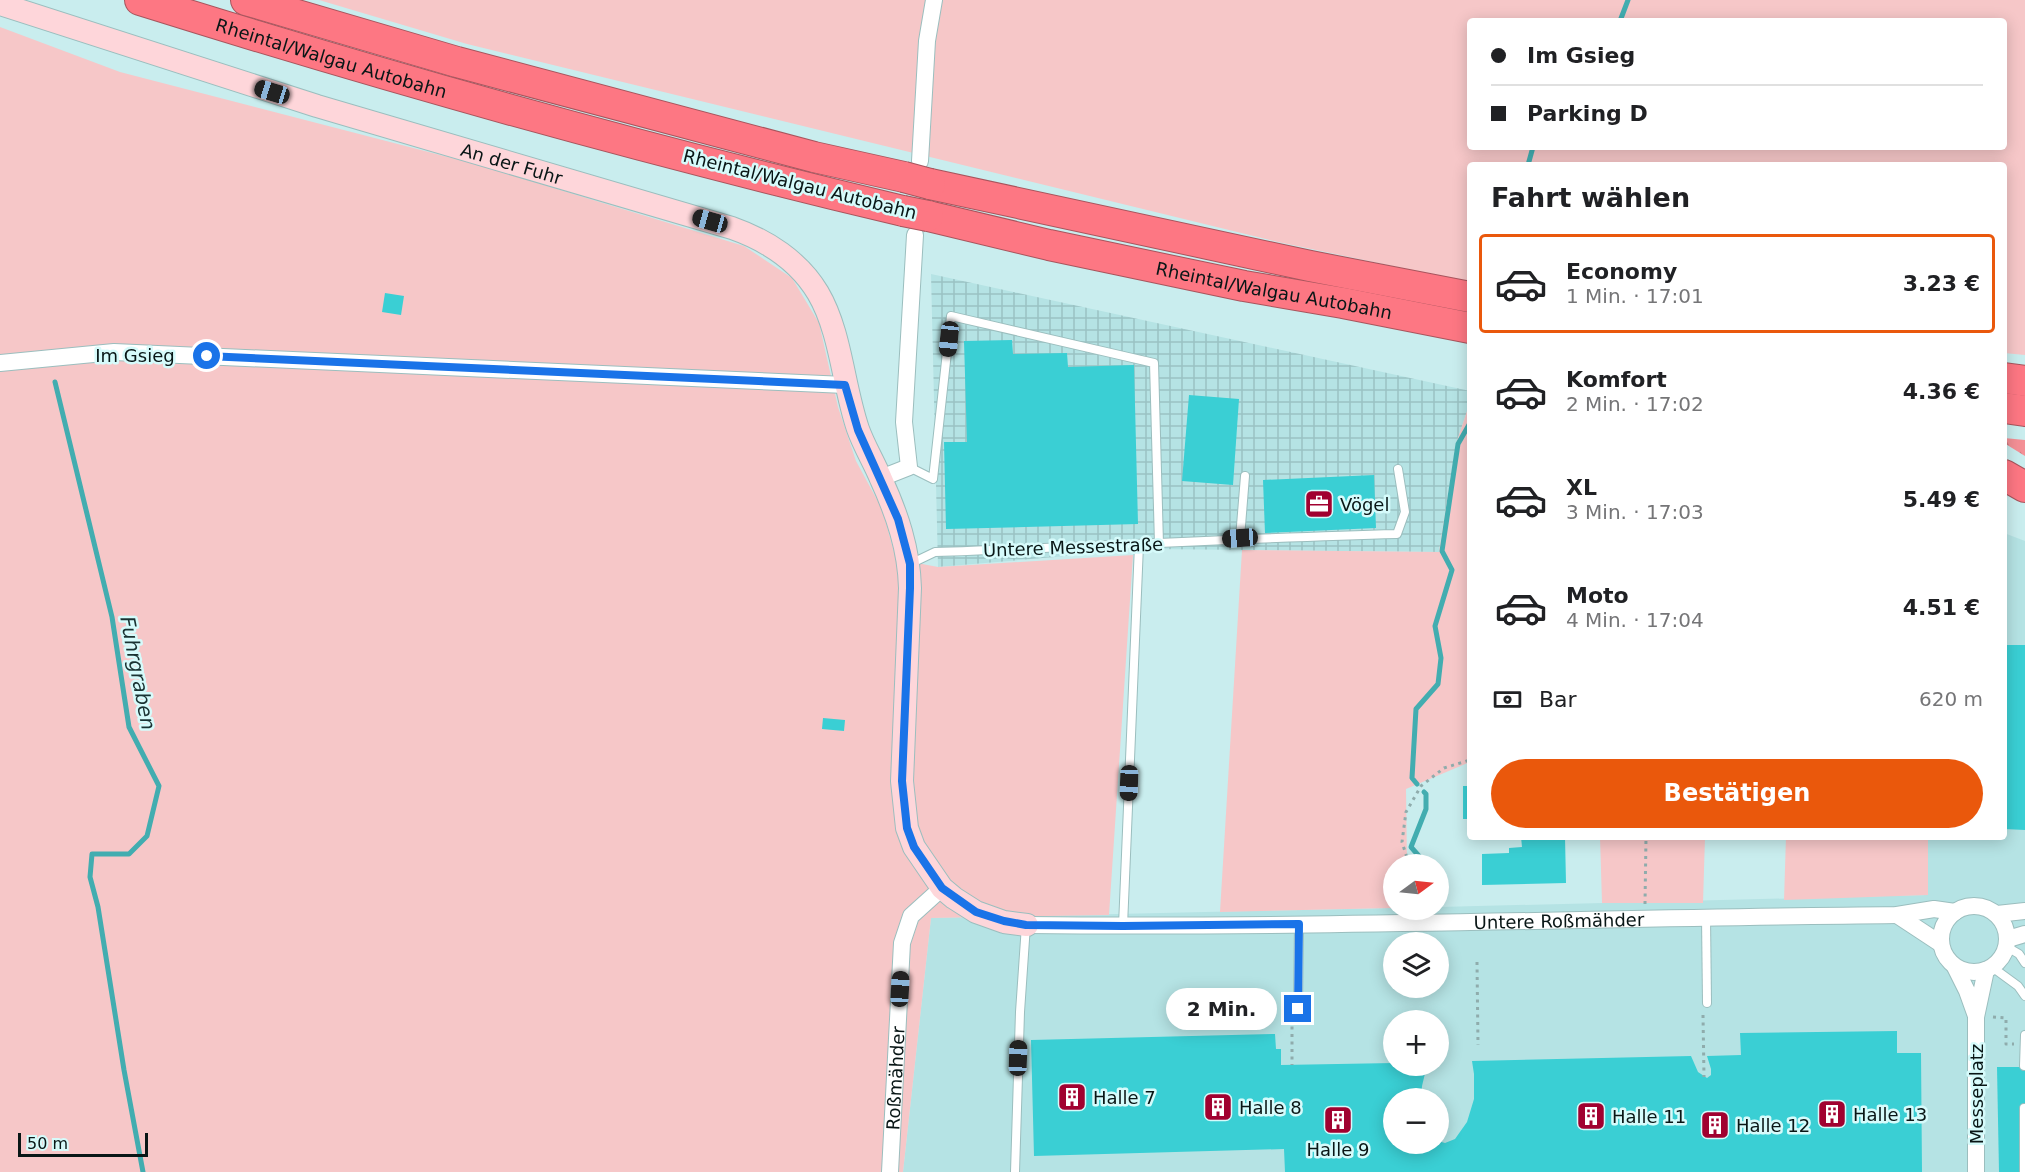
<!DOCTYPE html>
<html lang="de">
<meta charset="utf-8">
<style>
body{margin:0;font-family:"DejaVu Sans",sans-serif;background:#f2f2f2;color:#202124;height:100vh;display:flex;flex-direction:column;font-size:22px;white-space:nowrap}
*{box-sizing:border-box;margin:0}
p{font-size:20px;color:#757577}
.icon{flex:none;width:33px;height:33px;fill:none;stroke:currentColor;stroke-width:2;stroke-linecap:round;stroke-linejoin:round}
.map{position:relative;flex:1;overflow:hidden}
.drawer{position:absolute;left:1467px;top:162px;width:540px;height:678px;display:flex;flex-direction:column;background:#fff;border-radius:6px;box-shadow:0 3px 15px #0003}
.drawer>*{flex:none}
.banner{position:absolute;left:1467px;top:18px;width:540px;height:132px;border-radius:6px;box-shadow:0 3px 15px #0003;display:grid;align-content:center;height:132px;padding:0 24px;background:#fff}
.needle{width:39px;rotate:75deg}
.tools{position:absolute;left:1383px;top:854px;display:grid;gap:12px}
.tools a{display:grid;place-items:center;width:66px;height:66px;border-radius:50%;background:#fff;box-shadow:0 3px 15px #0003;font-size:30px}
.scale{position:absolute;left:18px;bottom:15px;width:130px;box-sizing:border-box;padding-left:6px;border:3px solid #091616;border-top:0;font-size:16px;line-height:21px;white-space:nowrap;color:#091616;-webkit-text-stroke:4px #d6fbfb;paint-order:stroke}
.end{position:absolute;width:27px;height:27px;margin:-14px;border:8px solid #1a73e8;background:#fff;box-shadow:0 0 0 3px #fff}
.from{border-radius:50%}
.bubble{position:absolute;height:42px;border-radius:21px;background:#fff;box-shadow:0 3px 15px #0003;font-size:20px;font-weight:600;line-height:42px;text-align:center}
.car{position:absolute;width:18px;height:36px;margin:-18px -9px;border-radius:8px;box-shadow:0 0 4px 2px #0007;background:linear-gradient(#222 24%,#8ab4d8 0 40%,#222 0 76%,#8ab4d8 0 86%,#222 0)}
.banner b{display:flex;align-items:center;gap:21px;height:57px;font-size:22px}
.banner b+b{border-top:2px solid #e0e0e0}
.banner i{width:15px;height:15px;background:#202124}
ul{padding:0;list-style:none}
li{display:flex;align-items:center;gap:18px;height:99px;margin:0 12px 9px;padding:0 12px;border:3px solid transparent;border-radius:6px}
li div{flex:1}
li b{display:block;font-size:22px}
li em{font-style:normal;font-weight:600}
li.selected{border-color:#ea580c}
li>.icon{width:54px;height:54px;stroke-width:1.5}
h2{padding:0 24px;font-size:27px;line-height:72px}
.pay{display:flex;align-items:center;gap:15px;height:66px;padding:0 24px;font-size:22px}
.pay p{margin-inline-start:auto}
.action{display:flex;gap:12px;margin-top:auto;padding:12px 24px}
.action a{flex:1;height:69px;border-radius:36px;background:#ea580c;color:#fff;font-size:24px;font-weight:600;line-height:69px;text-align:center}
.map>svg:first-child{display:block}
</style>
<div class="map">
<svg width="2025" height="1172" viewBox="0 0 2025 1172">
<defs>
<pattern id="industrial-grid" width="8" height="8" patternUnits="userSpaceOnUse" patternTransform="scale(1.5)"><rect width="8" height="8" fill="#b5e3e4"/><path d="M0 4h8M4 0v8" fill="none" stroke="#9ac2c3"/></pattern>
<pattern id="forest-firs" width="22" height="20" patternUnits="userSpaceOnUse" patternTransform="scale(1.5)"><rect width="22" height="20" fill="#f49096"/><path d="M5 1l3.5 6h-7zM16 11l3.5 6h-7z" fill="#d07b81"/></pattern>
</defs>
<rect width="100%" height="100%" fill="#c9edee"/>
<path fill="#b5e3e4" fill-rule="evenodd" d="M2004 533 2025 541V1172H903L931 918 1393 908 1438 909 1439 907 1927 895 1928 837H2004ZM1394 942H1438V987H1394ZM1394 1020H1438V1065H1394ZM1394 1098H1438V1143H1394Z"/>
<path fill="url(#industrial-grid)" d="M931 274 1470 391V402L1456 444 1439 552 1149 549 938 567Z"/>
<g fill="#f6c7c8" fill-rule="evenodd">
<path d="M319 0H2025V355L2004 353V165H1470V281L1445 277 1278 242 467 44ZM1470 21H2004V147H1470Z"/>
<path d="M0 27 120 72 475 164 744 246 792 278 819 323 838 407 856 461 882 509 896 559 938 567 1133 555 1109 915 931 918 903 1172H0Z"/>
<path d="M1470 402V762L1406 789 1407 864H1394L1393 908 1220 912 1242 550 1439 552 1456 444Z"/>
<path d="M1600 837H1705L1703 903H1602Z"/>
<path d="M1786 837H1928V895L1784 900Z"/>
</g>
<path fill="url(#forest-firs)" d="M2004 438 2025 440V456L2004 443Z"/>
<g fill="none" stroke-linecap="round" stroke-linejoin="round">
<g stroke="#42adb0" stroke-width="5">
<path d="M1620 21 1628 0"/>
<path d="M1528 165 1533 147"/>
<path d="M55 382 112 617 129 727 159 786 147 836 129 854H92L90 877 98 907 124 1070 143 1172"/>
<path d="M1417 784 1412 778 1416 709 1438 684 1441 658 1435 626 1452 570 1442 551 1458 444 1470 423"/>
<path d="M1424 792 1426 794V809L1411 847 1426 864"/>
</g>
</g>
<g fill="#3acfd4">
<path d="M385 293 404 296 401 315 382 312Z"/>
<path d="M1012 340 1013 354 1067 353 1068 367 1134 365 1138 524 946 529 944 442H967L964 341Z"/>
<path d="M1189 395 1239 399 1233 485 1182 481Z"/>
<path d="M1374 475 1376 528 1265 533 1263 480Z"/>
<path d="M2004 645H2025V830L2004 829Z"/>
<path d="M823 718 845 720 844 731 822 729Z"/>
<rect x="1463" y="786" width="7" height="33"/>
<path d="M1521 837H1565L1566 883 1482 885V854L1509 853V848L1522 847Z"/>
<path d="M1897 1031V1053H1921L1922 1172H1285L1284 1149 1034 1156 1031 1040 1275 1034 1276 1049H1281V1065L1394 1063V1065H1427L1422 1086 1421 1098H1394V1143H1438V1141L1445 1143 1455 1139 1467 1122 1474 1099V1074L1472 1061 1691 1056 1698 1072 1707 1078 1711 1075V1069L1707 1056 1741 1055 1740 1033Z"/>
<path d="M1997 1067H2025V1172H1999Z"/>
</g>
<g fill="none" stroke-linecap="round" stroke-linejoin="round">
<g stroke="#9bbebe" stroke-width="10">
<g id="service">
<path d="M909 467 933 479 951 316 1154 363 1159 544"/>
<path d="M1240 538 1245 476"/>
<path d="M910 564 935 552C1089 547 1243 538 1397 534L1405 512 1398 469"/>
<path d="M1706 917 1707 1003"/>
<path d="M1123 926 1139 545"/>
<path d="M2007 947 2019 954 2025 963"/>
<path d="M1992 967 2018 986 2025 996"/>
<path d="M1298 1009 1299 924"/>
<path d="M2024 1066 2025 1035"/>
<path d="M1015 1172 1020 1012 1026 925"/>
<path d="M2024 1172V1108"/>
</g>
</g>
<g stroke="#9bbebe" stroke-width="18">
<g id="minor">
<path d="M920 161 927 41 934 0"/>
<path d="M0 363 114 352 845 385"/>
<path d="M881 478 909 467 904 422 915 235"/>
<circle cx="1974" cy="939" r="33"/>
<path d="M1997 914 2025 911"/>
<path d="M1897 915 1941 944"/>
<path id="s1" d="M1027 925C1317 928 1607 918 1897 915L1934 909 1955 912"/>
<path d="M2008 939 2025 934"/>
<path d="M1955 967 1967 991 1976 1016"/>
<path id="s2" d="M890 1172 902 943 911 916 942 888"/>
<path d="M1976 1172V1017L1986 970"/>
</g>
</g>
<g stroke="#9bbebe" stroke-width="24">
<g id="secondary">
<path id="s3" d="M0 4 317 106 732 228C766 240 799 261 818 293 841 332 843 385 858 429 864 446 874 462 881 479 897 514 909 549 910 588L902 781 907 828 914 847 942 888 954 898 976 912 1004 922 1027 925"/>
</g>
</g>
<g stroke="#a8555d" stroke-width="32">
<g id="motorway">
<path id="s4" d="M140 0C392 79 646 150 903 211"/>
<path d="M246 0 457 62 814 157 904 177"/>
<path d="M930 184 1310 266 1470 297"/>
<path id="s5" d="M928 216 1049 245 1244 286 1343 303 1470 328"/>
<path d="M2004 378 2025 381"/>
<path d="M2004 408 2025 411"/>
<path d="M2004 475 2025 487"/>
</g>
</g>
<g stroke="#8facac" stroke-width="3" stroke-dasharray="3 4.5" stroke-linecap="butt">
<path d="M1409 864 1402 842 1406 812 1421 786 1444 768 1470 760"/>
<path d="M1645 904 1646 837"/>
<path d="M1477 962 1478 1045"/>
<path d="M1703 1015 1704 1077"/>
<path d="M1993 1017 2006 1018V1044H2014"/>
<path d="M1292 1019V1065"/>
</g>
<use href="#service" stroke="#fff" stroke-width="8"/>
<use href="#minor" stroke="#fff" stroke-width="16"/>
<use href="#secondary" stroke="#fed6da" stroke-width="22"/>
<use href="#motorway" stroke="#fd7783" stroke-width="30"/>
<g stroke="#a8555d" stroke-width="32" stroke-linecap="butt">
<g id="motorway-bridge">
<path d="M904 177 930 184"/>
<path d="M903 211 928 216"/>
</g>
</g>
<use href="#motorway-bridge" stroke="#fd7783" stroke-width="30"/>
</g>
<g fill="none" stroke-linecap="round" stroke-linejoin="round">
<path stroke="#1a73e8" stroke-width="8" d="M207 356 845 385 858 430 898 519 910 564V588L902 781 907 828 914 847 942 888 976 912 1004 921 1026 925 1123 926 1299 924 1298 1009"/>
</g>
<defs>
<g id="office-square" transform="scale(1.5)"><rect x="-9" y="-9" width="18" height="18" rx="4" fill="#a10130" stroke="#d6fbfb"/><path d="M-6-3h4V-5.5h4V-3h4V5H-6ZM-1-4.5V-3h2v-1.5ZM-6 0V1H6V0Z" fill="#fff"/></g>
<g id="building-square" transform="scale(1.5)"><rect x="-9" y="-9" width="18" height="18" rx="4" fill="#a10130" stroke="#d6fbfb"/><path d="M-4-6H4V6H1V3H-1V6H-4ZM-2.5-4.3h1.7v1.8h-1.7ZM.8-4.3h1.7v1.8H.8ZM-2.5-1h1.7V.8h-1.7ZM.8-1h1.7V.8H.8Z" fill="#fff"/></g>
</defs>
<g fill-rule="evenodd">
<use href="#office-square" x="1319" y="504"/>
<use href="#building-square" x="1072" y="1097"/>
<use href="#building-square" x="1218" y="1107"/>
<use href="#building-square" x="1832" y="1114"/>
<use href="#building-square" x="1591" y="1116"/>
<use href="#building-square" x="1338" y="1120"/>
<use href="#building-square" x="1715" y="1125"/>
</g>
<g text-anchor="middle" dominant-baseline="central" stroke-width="5" stroke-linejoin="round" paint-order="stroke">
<g font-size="18" fill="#091616" stroke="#d6fbfb">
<text stroke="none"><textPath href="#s4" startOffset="200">Rheintal/Walgau Autobahn</textPath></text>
<text stroke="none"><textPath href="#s3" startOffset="536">An der Fuhr</textPath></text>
<text transform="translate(800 184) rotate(14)">Rheintal/Walgau Autobahn</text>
<text stroke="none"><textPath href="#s5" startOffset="354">Rheintal/Walgau Autobahn</textPath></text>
<text x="135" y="355">Im Gsieg</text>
<text transform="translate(1073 547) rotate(-2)">Untere Messestraße</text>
<text stroke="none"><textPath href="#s1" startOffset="532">Untere Roßmähder</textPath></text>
<text stroke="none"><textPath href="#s2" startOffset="94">Roßmähder</textPath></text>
<text transform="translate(1976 1094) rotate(-90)">Messeplatz</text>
</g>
<g font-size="18" fill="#091616" stroke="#d6fbfb" text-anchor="start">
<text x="1340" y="504">Vögel</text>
<text x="1093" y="1097">Halle 7</text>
<text x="1239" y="1107">Halle 8</text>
<text x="1853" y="1114">Halle 13</text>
<text x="1612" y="1116">Halle 11</text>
<text x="1736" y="1125">Halle 12</text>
<text x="1338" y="1149" text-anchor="middle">Halle 9</text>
</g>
<g font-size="20" font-style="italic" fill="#1a3232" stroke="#d6fbfb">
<text transform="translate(138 673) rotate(79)">Fuhrgraben</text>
</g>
</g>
</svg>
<div class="tools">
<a><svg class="needle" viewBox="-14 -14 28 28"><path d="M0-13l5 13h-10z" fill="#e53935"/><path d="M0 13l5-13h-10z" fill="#757577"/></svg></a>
<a><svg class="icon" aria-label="layers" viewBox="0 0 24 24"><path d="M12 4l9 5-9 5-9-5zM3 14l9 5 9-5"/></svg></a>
<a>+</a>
<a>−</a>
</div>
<div class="scale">50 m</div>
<i class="end from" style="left:207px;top:356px"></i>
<i class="end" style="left:1298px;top:1009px"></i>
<div class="bubble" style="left:1166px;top:988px;width:111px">2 Min.</div>
<i class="car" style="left:272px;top:92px;rotate:287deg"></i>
<i class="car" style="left:710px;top:221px;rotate:286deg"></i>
<i class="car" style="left:949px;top:339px;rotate:186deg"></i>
<i class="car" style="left:1240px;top:538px;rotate:266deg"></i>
<i class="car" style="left:1129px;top:783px;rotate:182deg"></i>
<i class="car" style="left:900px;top:989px;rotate:3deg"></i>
<i class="car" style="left:1018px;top:1058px;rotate:2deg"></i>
<div class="banner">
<b><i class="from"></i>Im Gsieg</b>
<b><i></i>Parking D</b>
</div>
<section class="drawer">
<h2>Fahrt wählen</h2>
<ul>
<li class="selected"><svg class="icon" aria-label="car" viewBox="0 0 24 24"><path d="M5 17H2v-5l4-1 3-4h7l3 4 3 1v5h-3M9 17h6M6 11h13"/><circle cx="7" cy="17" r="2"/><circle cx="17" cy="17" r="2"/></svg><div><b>Economy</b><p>1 Min. · 17:01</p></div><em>3.23 €</em></li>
<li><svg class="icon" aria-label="car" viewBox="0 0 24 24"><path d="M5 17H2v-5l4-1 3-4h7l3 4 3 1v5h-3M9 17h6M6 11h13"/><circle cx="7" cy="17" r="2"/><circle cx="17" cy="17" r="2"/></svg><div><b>Komfort</b><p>2 Min. · 17:02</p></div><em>4.36 €</em></li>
<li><svg class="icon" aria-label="car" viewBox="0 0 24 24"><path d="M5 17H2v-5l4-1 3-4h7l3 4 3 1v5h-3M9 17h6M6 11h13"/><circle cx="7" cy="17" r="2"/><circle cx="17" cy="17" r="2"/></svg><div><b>XL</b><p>3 Min. · 17:03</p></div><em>5.49 €</em></li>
<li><svg class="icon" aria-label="car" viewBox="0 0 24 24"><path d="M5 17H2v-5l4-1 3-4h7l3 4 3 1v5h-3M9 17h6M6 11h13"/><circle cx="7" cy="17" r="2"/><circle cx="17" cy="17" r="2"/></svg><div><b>Moto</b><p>4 Min. · 17:04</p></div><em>4.51 €</em></li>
</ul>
<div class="pay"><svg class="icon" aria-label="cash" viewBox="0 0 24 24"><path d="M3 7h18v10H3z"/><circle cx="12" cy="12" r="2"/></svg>Bar<p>620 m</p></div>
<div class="action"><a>Bestätigen</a></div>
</section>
</div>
